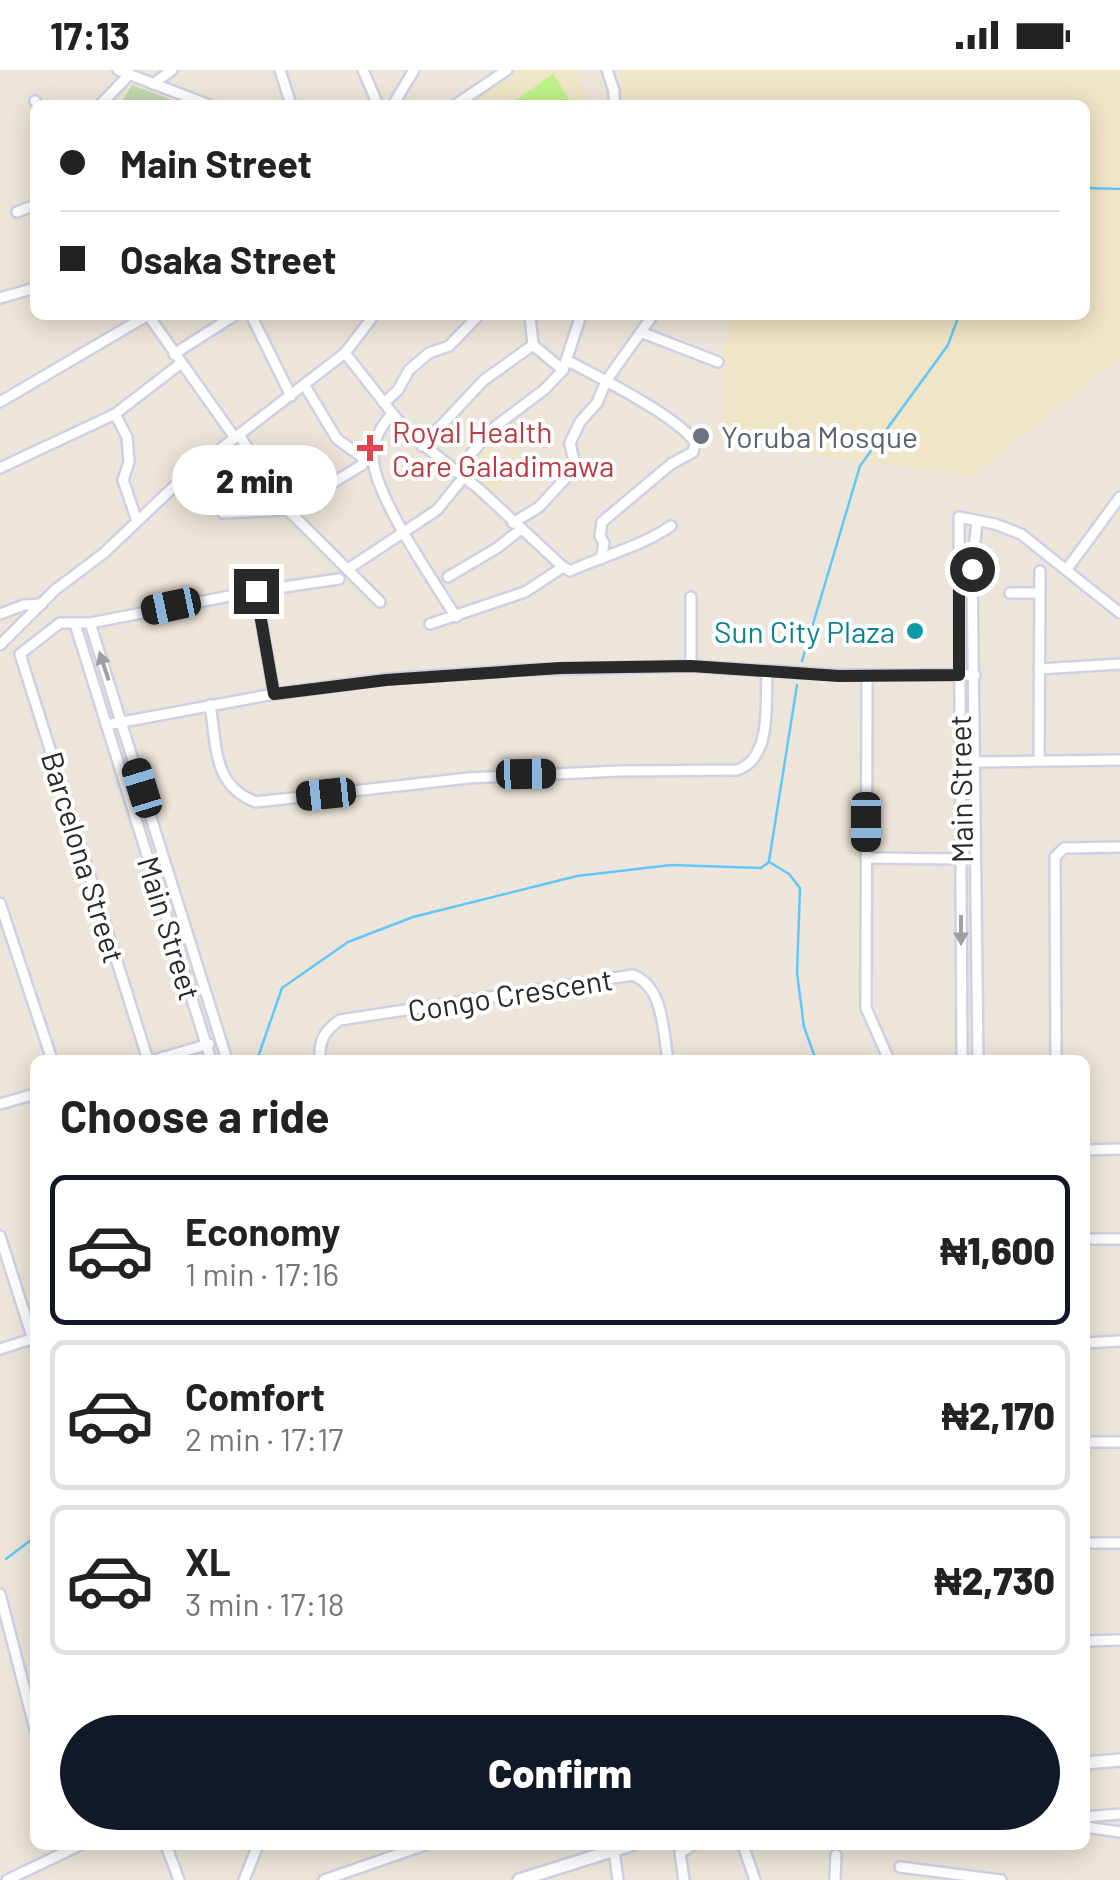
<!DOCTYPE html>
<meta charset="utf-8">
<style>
body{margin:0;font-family:Barlow,sans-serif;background:#f6f6f6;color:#222;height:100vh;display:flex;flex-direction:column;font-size:38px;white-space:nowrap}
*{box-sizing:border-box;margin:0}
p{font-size:32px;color:#767676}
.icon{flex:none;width:55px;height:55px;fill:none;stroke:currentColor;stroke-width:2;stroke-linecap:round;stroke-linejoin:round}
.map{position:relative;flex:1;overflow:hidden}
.side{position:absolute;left:30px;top:985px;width:1060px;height:795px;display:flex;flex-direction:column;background:#fff;border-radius:15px;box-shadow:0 5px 25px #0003}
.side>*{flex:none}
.banner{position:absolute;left:30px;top:30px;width:1060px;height:220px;border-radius:15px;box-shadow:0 5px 25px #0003;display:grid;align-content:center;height:220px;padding:0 30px;background:#fff}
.end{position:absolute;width:45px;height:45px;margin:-22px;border:12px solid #292929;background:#fff;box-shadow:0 0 0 5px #fff}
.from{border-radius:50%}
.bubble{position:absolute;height:70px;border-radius:35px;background:#fff;box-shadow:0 5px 25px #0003;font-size:32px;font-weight:800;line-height:70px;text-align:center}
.car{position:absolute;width:30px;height:60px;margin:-30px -15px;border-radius:12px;box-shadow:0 0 8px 2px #0007;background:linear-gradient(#222 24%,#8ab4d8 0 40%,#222 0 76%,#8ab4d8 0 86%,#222 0)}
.banner b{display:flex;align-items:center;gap:35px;height:95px;font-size:38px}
.banner b+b{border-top:2px solid #e0e0e0}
.banner i{width:25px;height:25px;background:#222}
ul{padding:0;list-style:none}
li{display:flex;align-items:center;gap:30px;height:150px;margin:0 20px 15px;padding:0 10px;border:5px solid #e0e0e0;border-radius:15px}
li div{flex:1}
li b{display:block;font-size:38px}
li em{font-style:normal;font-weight:800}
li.active{border-color:#111827}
li>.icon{width:90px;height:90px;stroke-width:1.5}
h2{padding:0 30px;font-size:45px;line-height:120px}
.primary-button{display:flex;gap:20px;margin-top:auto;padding:20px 30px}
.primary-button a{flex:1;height:115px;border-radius:60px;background:#111827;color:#fff;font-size:40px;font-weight:800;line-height:115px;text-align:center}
.status{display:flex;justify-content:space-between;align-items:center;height:70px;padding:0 50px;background:#fff;direction:ltr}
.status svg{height:28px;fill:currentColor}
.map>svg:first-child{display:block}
</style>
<div class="status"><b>17:13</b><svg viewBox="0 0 49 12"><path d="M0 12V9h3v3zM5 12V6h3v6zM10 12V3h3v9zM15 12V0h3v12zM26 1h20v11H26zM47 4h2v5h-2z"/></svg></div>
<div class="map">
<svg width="1120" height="1810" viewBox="0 0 1120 1810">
<rect width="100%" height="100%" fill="#ede5d9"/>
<g fill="#f0e5c6">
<path d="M518 0H580L576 2 589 35H467Z"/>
<path d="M622 0H1120V287L971 406 725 372 723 284 732 245H1085V35H620Z"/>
<path d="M518 344 537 368 515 386 496 361Z"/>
<path d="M489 377 515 405 490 427 465 399Z"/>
</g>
<path fill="#c0d8af" d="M132 15 185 35H120Z"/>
<path fill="#bff18b" d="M553 4 571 32 566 35H509Z"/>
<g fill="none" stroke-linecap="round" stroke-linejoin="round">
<g stroke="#62c7f8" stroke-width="2.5">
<path d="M1085 118 1120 119"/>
<path d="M802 591 860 396 948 275 959 245"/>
<path d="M769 791 797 615"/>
<path d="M771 793 789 804 800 818 797 903 804 957 816 990"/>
<path d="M257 990 282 918 348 872 413 847 577 806 671 795 761 798 769 792"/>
<path d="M6 1489 35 1467"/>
</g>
<g stroke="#ced1e3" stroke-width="14">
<g id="minor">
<path d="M118 0 209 35"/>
<path d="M280 0 291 35"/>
<path d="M363 0 378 35"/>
<path d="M607 0 614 21V35"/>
<path d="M153 14 172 0"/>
<path d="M35 31 38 35"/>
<path d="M100 35 129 5"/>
<path d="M393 35 414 0"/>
<path d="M455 35 507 0"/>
<path d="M17 142 35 135"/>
<path d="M0 228 35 218"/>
<path d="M251 245 291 326"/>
<path d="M530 245 533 275 563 300"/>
<path d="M643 263 718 292"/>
<path d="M345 283 407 362 479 419 563 497"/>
<path d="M174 284 235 245"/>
<path d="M566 290C595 305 681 348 695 373L693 382 671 394 602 452 600 466 604 473 601 489"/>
<path d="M305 316 337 369 365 389"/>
<path d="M0 332 148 245 235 368"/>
<path d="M384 333 398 320 409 300 429 283 449 276 479 245"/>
<path d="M115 344 127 367 129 392 123 410 137 451"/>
<path d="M392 344C382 355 373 370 373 386 373 425 434 511 456 547"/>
<path d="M239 365 288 440 380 532"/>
<path d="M422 376 484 310 533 275"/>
<path d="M0 398 115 344 180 294"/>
<path d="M456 402 492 359 545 319 563 300 581 245"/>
<path d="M223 443 288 440 362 395 364 389"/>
<path d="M977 451 972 499 978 990"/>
<path d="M513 453 539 437 565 409 574 392 570 373 580 352 597 333 606 311 653 245"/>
<path d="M348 499 437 440 463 408"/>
<path d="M1067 499 1120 427"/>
<path d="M448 507 497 478 520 460"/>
<path d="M256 521 339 509"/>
<path d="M1010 523H1039"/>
<path d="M691 527V596"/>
<path d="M0 544 24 535 42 534"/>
<path d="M90 553 227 990"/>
<path d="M75 554 211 990"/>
<path d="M430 554 525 522 563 497 570 501C605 485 640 477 671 456"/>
<path d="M0 575 55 520 104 483 184 407 345 283 374 245"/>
<path d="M1039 599 1120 594"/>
<path d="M867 606 866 938 889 990"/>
<path d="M210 635C217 675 212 716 256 732L468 708 619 701 737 700C773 688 765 632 767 601"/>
<path d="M106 655 274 624 386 609 520 600 691 596 839 605H975"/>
<path d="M1039 690 1040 501"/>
<path d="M973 692 1120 690"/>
<path d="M866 788 963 789"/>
<path d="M0 833 52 990"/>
<path d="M148 990 20 584 60 553H90L256 521 274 624"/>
<path d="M154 990 209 974"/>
<path d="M320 990C319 970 324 961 340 950L633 905C664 917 663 962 668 990"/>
<path d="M962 990 959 447 995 454 1021 464 1120 543"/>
<path d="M1056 990 1055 787 1064 778 1120 777"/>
<path d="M0 1034 35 1024"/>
<path d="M1085 1080 1120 1079"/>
<path d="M0 1166 35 1276"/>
<path d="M1085 1169H1120"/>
<path d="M1085 1273 1120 1271"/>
<path d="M0 1279 32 1269"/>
<path d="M1085 1372H1120"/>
<path d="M1085 1473H1120"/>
<path d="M0 1524 35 1659"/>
<path d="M1085 1571 1120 1570"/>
<path d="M1085 1747 1120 1744"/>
<path d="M1085 1757 1120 1762"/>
<path d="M166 1775 179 1810"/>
<path d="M743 1775 755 1810"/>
<path d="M614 1780 618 1810"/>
<path d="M900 1797 1001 1810"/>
<path d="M7 1810 80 1775"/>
<path d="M244 1810 258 1775"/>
<path d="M324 1810 425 1775"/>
<path d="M684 1810 680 1783 693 1775"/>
<path d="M835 1810 836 1785"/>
</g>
</g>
<g stroke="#ced1e3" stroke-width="16">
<g id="tertiary">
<path d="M1085 1693 1120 1690"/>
<path d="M519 1810 631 1775"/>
</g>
</g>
<use href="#minor" stroke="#fff" stroke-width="9"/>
<use href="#tertiary" stroke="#fff" stroke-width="11"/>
</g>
<defs><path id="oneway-solid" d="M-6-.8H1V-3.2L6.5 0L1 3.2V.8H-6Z" transform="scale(2.5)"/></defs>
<g fill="#9f9f9f">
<use href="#oneway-solid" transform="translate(104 596) rotate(-108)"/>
<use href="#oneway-solid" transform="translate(961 860) rotate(90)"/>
</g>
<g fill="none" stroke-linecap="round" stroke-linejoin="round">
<path stroke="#292929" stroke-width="12" d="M256 521 274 624 386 610 560 598 691 596 839 606 959 605V499H972"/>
</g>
<circle fill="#6b7280" stroke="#fff" stroke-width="4" cx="701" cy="366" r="10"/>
<path fill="#e0444e" stroke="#fff" stroke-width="4" d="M365 363h10v10h10v10h-10v10h-10v-10h-10v-10h10z"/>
<circle fill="#0f9aa8" stroke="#fff" stroke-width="4" cx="915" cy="561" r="10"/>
<g text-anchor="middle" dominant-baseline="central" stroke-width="8" stroke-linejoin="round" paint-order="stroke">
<g font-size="30" fill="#be3a42" stroke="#fff" text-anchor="start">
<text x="392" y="361">Royal Health<tspan x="392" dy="34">Care Galadimawa</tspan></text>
</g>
<g font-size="30" fill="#5b616d" stroke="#fff" text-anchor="start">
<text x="721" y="366">Yoruba Mosque</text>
</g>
<g font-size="30" fill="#0d838f" stroke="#fff" text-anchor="end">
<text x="895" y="561">Sun City Plaza</text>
</g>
<g font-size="30" fill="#292929" stroke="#fff">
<text transform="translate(960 719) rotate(-91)">Main Street</text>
<text transform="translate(84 787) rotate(73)">Barcelona Street</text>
<text transform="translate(170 858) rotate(73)">Main Street</text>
<text transform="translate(510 924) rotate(-9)">Congo Crescent</text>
</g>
</g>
</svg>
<i class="end from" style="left:972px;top:499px"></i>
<i class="end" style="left:256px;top:521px"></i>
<div class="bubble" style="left:172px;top:375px;width:165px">2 min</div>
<i class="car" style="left:171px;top:536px;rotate:258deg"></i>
<i class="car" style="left:526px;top:704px;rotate:89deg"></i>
<i class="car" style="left:142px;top:718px;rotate:343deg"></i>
<i class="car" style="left:326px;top:724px;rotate:264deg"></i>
<i class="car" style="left:866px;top:752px;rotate:180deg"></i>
<div class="banner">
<b><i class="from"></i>Main Street</b>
<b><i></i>Osaka Street</b>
</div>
<section class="side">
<h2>Choose a ride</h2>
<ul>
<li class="active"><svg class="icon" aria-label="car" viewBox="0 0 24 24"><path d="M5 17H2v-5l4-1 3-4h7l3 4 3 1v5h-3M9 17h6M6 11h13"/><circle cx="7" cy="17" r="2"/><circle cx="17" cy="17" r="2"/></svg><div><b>Economy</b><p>1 min · 17:16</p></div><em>₦1,600</em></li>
<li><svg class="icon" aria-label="car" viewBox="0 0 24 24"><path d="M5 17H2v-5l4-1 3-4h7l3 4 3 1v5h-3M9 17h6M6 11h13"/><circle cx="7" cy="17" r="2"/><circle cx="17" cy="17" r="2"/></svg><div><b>Comfort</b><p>2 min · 17:17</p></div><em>₦2,170</em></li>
<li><svg class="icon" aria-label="car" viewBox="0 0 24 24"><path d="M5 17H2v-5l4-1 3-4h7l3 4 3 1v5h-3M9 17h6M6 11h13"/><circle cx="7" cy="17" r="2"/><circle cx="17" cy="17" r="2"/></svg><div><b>XL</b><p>3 min · 17:18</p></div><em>₦2,730</em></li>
</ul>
<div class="primary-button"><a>Confirm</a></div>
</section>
</div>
